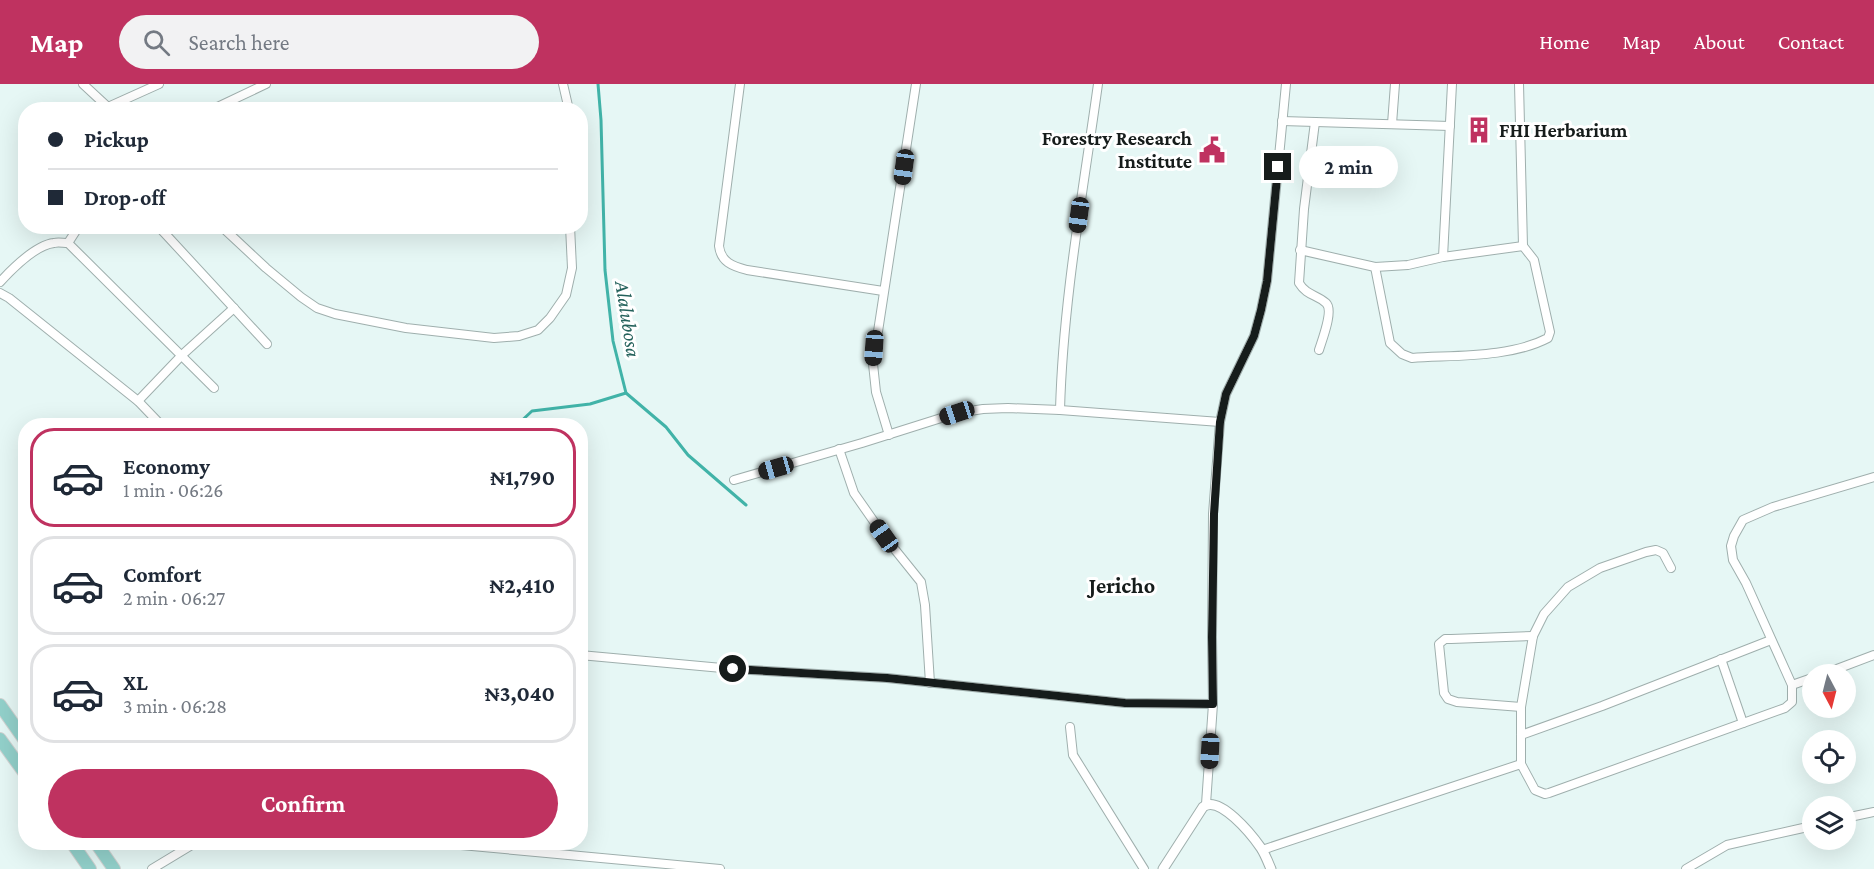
<!DOCTYPE html>
<meta charset="utf-8">
<style>
body{margin:0;font-family:"Crimson Pro",serif;background:#f2f2f3;color:#1f2937;height:100vh;display:flex;flex-direction:column;font-size:22px;white-space:nowrap}
*{box-sizing:border-box;margin:0}
p{font-size:20px;color:#747a83}
.icon{flex:none;width:33px;height:33px;fill:none;stroke:currentColor;stroke-width:2;stroke-linecap:round;stroke-linejoin:round}
.map{position:relative;flex:1;overflow:hidden}
.details{position:absolute;left:18px;top:334px;width:570px;height:432px;display:flex;flex-direction:column;background:#fff;border-radius:24px;box-shadow:0 6px 24px #0002}
.details>*{flex:none}
.hud{position:absolute;left:18px;top:18px;width:570px;height:132px;border-radius:24px;box-shadow:0 6px 24px #0002;display:grid;align-content:center;height:132px;padding:0 30px;background:#fff}
.needle{width:39px;rotate:173deg}
.controls{position:absolute;left:1802px;top:580px;display:grid;gap:12px}
.controls a{display:grid;place-items:center;width:54px;height:54px;border-radius:50%;background:#fff;box-shadow:0 6px 24px #0002;font-size:30px}
.end{position:absolute;width:27px;height:27px;margin:-14px;border:8px solid #161c1b;background:#fff;box-shadow:0 0 0 3px #fff}
.from{border-radius:50%}
.bubble{position:absolute;height:42px;border-radius:21px;background:#fff;box-shadow:0 6px 24px #0002;font-size:20px;font-weight:700;line-height:42px;text-align:center}
.car{position:absolute;width:18px;height:36px;margin:-18px -9px;border-radius:8px;box-shadow:0 0 4px 2px #0007;background:linear-gradient(#222 24%,#8ab4d8 0 40%,#222 0 76%,#8ab4d8 0 86%,#222 0)}
.hud b{display:flex;align-items:center;gap:21px;height:57px;font-size:22px}
.hud b+b{border-top:2px solid #e0e1e3}
.hud i{width:15px;height:15px;background:#1f2937}
ul{padding:10px 0 0;list-style:none}
li{display:flex;align-items:center;gap:18px;height:99px;margin:0 12px 9px;padding:0 18px;border:3px solid #e0e1e3;border-radius:24px}
li div{flex:1}
li b{display:block;font-size:22px}
li em{font-style:normal;font-weight:700}
li.current{border-color:#bf3260}
li>.icon{width:54px;height:54px;stroke-width:1.5}
.cta{display:flex;gap:12px;margin-top:auto;padding:12px 30px}
.cta a{flex:1;height:69px;border-radius:36px;background:#bf3260;color:#fff;font-size:24px;font-weight:700;line-height:69px;text-align:center}
header{display:flex;align-items:center;gap:36px;box-sizing:border-box;height:84px;padding:0 30px;background:#bf3260;color:#fff}
header strong{font-size:28px}
nav{display:flex;gap:33px;margin-inline-start:auto;font-size:21px}
.search{width:420px;height:54px;background:#f2f2f3;display:flex;align-items:center;gap:15px;box-sizing:border-box;padding:0 21px;border-radius:33px;color:#747a83;font-size:22px}
.map>svg:first-child{display:block}
</style>
<header>
<strong>Map</strong>
<div class="search"><svg class="icon" aria-label="search" viewBox="0 0 24 24"><circle cx="10" cy="10" r="6"/><path d="M15 15l6 6"/></svg>Search here</div>
<nav><a>Home</a><a>Map</a><a>About</a><a>Contact</a></nav>
</header>
<div class="map">
<svg width="1874" height="785" viewBox="0 0 1874 785">
<rect width="100%" height="100%" fill="#e6f7f5"/>
<g fill="none" stroke-linecap="round" stroke-linejoin="round">
<g stroke="#41b3a8" stroke-width="3">
<path d="M598 0 601 36 605 186 613 257 626 309 666 343 688 371 746 421"/>
<path d="M516 342 532 327 590 320 626 309"/>
</g>
<g stroke="#9fafad" stroke-width="10">
<g id="minor">
<path d="M83 0 111 26"/>
<path d="M563 0 569 26"/>
<path d="M740 0 719 162C721 178 732 182 747 186L883 207"/>
<path d="M108 23 159 0"/>
<path d="M211 26 266 0"/>
<path d="M1282 37 1450 42"/>
<path d="M1315 38 1304 125 1299 199C1307 212 1316 210 1326 219 1334 226 1322 256 1319 266"/>
<path d="M1392 40 1395 0"/>
<path d="M158 142 267 260"/>
<path d="M221 142 266 184 301 213 317 224 335 230 406 244 494 254 519 252 538 246 550 234 566 211 572 184 570 142"/>
<path d="M68 159 214 304"/>
<path d="M1300 166 1375 183 1408 181 1443 173 1523 162"/>
<path d="M1443 173 1452 0"/>
<path d="M1375 183 1390 259 1402 270 1412 274C1454 271 1510 274 1548 254L1550 248 1534 176 1523 162 1519 0"/>
<path d="M0 198C12 185 36 161 54 159 58 158 63 159 68 159L79 142"/>
<path d="M0 209 9 214 138 317 162 342"/>
<path d="M138 317 182 271 234 224"/>
<path d="M1060 326C1063 217 1083 108 1098 0"/>
<path d="M889 351 876 308 873 280 916 0"/>
<path d="M839 365 854 409 884 452 921 498 925 521 930 599"/>
<path d="M734 396 862 359 957 329 983 325 1008 324 1060 326 1220 338"/>
<path d="M580 571 733 585 887 594 1125 619 1213 620"/>
<path d="M1721 575 1743 639"/>
<path d="M1821 591 1874 571"/>
<path d="M1792 601 1812 594"/>
<path d="M1521 623 1457 618 1448 615 1444 609 1439 560 1445 555H1451L1533 552"/>
<path d="M1070 643 1073 671 1144 785"/>
<path d="M1521 651 1602 622 1771 556"/>
<path d="M1521 680V623L1533 552 1544 530 1568 503 1600 484 1646 468 1656 466 1663 469 1671 484"/>
<path d="M1206 720 1213 620 1212 553 1213 430 1220 338 1226 310 1254 252 1261 226 1267 197 1286 0"/>
<path d="M1845 734 1874 728"/>
<path d="M439 759 720 785"/>
<path d="M1262 766 1521 680 1535 706 1545 710 1549 709 1785 624 1792 618V601L1746 499 1733 476 1731 462 1734 452 1743 436 1773 423 1874 393"/>
<path d="M152 785 195 759"/>
<path d="M1686 785 1727 761 1812 742"/>
</g>
</g>
<g stroke="#9fafad" stroke-width="11">
<path id="tertiary" d="M1163 785 1203 723C1219 710 1252 751 1261 764 1265 770 1268 778 1271 785"/>
</g>
<g stroke="#d0d2d1" stroke-width="14">
<g id="primary">
<path d="M0 621 26 658"/>
<path d="M0 655 26 691"/>
<path d="M72 759 90 785"/>
<path d="M96 759 114 785"/>
</g>
</g>
<use href="#minor" stroke="#fff" stroke-width="8"/>
<use href="#tertiary" stroke="#fff" stroke-width="9"/>
<use href="#primary" stroke="#92d0ca" stroke-width="12"/>
</g>
<g fill="none" stroke-linecap="round" stroke-linejoin="round">
<path stroke="#161c1b" stroke-width="8" d="M733 585 887 594 1125 619 1213 620 1212 553 1214 430 1220 338 1226 310 1254 252 1261 226 1267 197 1278 83"/>
</g>
<defs>
<g id="building-bare" transform="scale(2.07)"><path d="M-4-6H4V6H1V3H-1V6H-4ZM-2.5-4.3h1.7v1.8h-1.7ZM.8-4.3h1.7v1.8H.8ZM-2.5-1h1.7V.8h-1.7ZM.8-1h1.7V.8H.8Z" fill="#bf3260" stroke="#fff" stroke-width="2.5" paint-order="stroke"/></g>
<g id="civic-bare" transform="scale(2.07)"><path d="M-.6-6.5H3V-4.5H.6V-3L4-1V1h2V6H-6V1h2V-1L-.6-3ZM-1.2 2.5V6h2.4V2.5Z" fill="#bf3260" stroke="#fff" stroke-width="2.5" paint-order="stroke"/></g>
</defs>
<g fill-rule="evenodd">
<use href="#building-bare" x="1479" y="46"/>
<use href="#civic-bare" x="1212" y="66"/>
</g>
<g text-anchor="middle" dominant-baseline="central" stroke-width="6" stroke-linejoin="round" paint-order="stroke">
<g font-size="20" font-weight="bold" fill="#161c1b" stroke="#fff" text-anchor="start">
<text x="1499" y="46">FHI Herbarium</text>
<text x="1192" y="54" text-anchor="end">Forestry Research<tspan x="1192" dy="23">Institute</tspan></text>
</g>
<g font-size="21" font-style="italic" fill="#25625c" stroke="#fff">
<text transform="translate(628 235) rotate(81)">Alalubosa</text>
</g>
<g font-size="22" font-weight="bold" fill="#161c1b" stroke="#fff">
<text x="1122" y="501">Jericho</text>
</g>
</g>
</svg>
<div class="controls">
<a><svg class="needle" viewBox="-14 -14 28 28"><path d="M0-13l5 13h-10z" fill="#e53935"/><path d="M0 13l5-13h-10z" fill="#747a83"/></svg></a>
<a><svg class="icon" aria-label="locate" viewBox="0 0 24 24"><circle cx="12" cy="12" r="6"/><path d="M12 2v4M12 18v4M2 12h4M18 12h4"/></svg></a>
<a><svg class="icon" aria-label="layers" viewBox="0 0 24 24"><path d="M12 4l9 5-9 5-9-5zM3 14l9 5 9-5"/></svg></a>
</div>
<i class="end from" style="left:733px;top:585px"></i>
<i class="end" style="left:1278px;top:83px"></i>
<div class="bubble" style="left:1299px;top:62px;width:99px">2 min</div>
<i class="car" style="left:904px;top:83px;rotate:188deg"></i>
<i class="car" style="left:1079px;top:131px;rotate:188deg"></i>
<i class="car" style="left:874px;top:264px;rotate:184deg"></i>
<i class="car" style="left:957px;top:329px;rotate:252deg"></i>
<i class="car" style="left:776px;top:384px;rotate:254deg"></i>
<i class="car" style="left:884px;top:452px;rotate:325deg"></i>
<i class="car" style="left:1210px;top:667px;rotate:183deg"></i>
<div class="hud">
<b><i class="from"></i>Pickup</b>
<b><i></i>Drop-off</b>
</div>
<section class="details">
<ul>
<li class="current"><svg class="icon" aria-label="car" viewBox="0 0 24 24"><path d="M5 17H2v-5l4-1 3-4h7l3 4 3 1v5h-3M9 17h6M6 11h13"/><circle cx="7" cy="17" r="2"/><circle cx="17" cy="17" r="2"/></svg><div><b>Economy</b><p>1 min · 06:26</p></div><em>₦1,790</em></li>
<li><svg class="icon" aria-label="car" viewBox="0 0 24 24"><path d="M5 17H2v-5l4-1 3-4h7l3 4 3 1v5h-3M9 17h6M6 11h13"/><circle cx="7" cy="17" r="2"/><circle cx="17" cy="17" r="2"/></svg><div><b>Comfort</b><p>2 min · 06:27</p></div><em>₦2,410</em></li>
<li><svg class="icon" aria-label="car" viewBox="0 0 24 24"><path d="M5 17H2v-5l4-1 3-4h7l3 4 3 1v5h-3M9 17h6M6 11h13"/><circle cx="7" cy="17" r="2"/><circle cx="17" cy="17" r="2"/></svg><div><b>XL</b><p>3 min · 06:28</p></div><em>₦3,040</em></li>
</ul>
<div class="cta"><a>Confirm</a></div>
</section>
</div>
